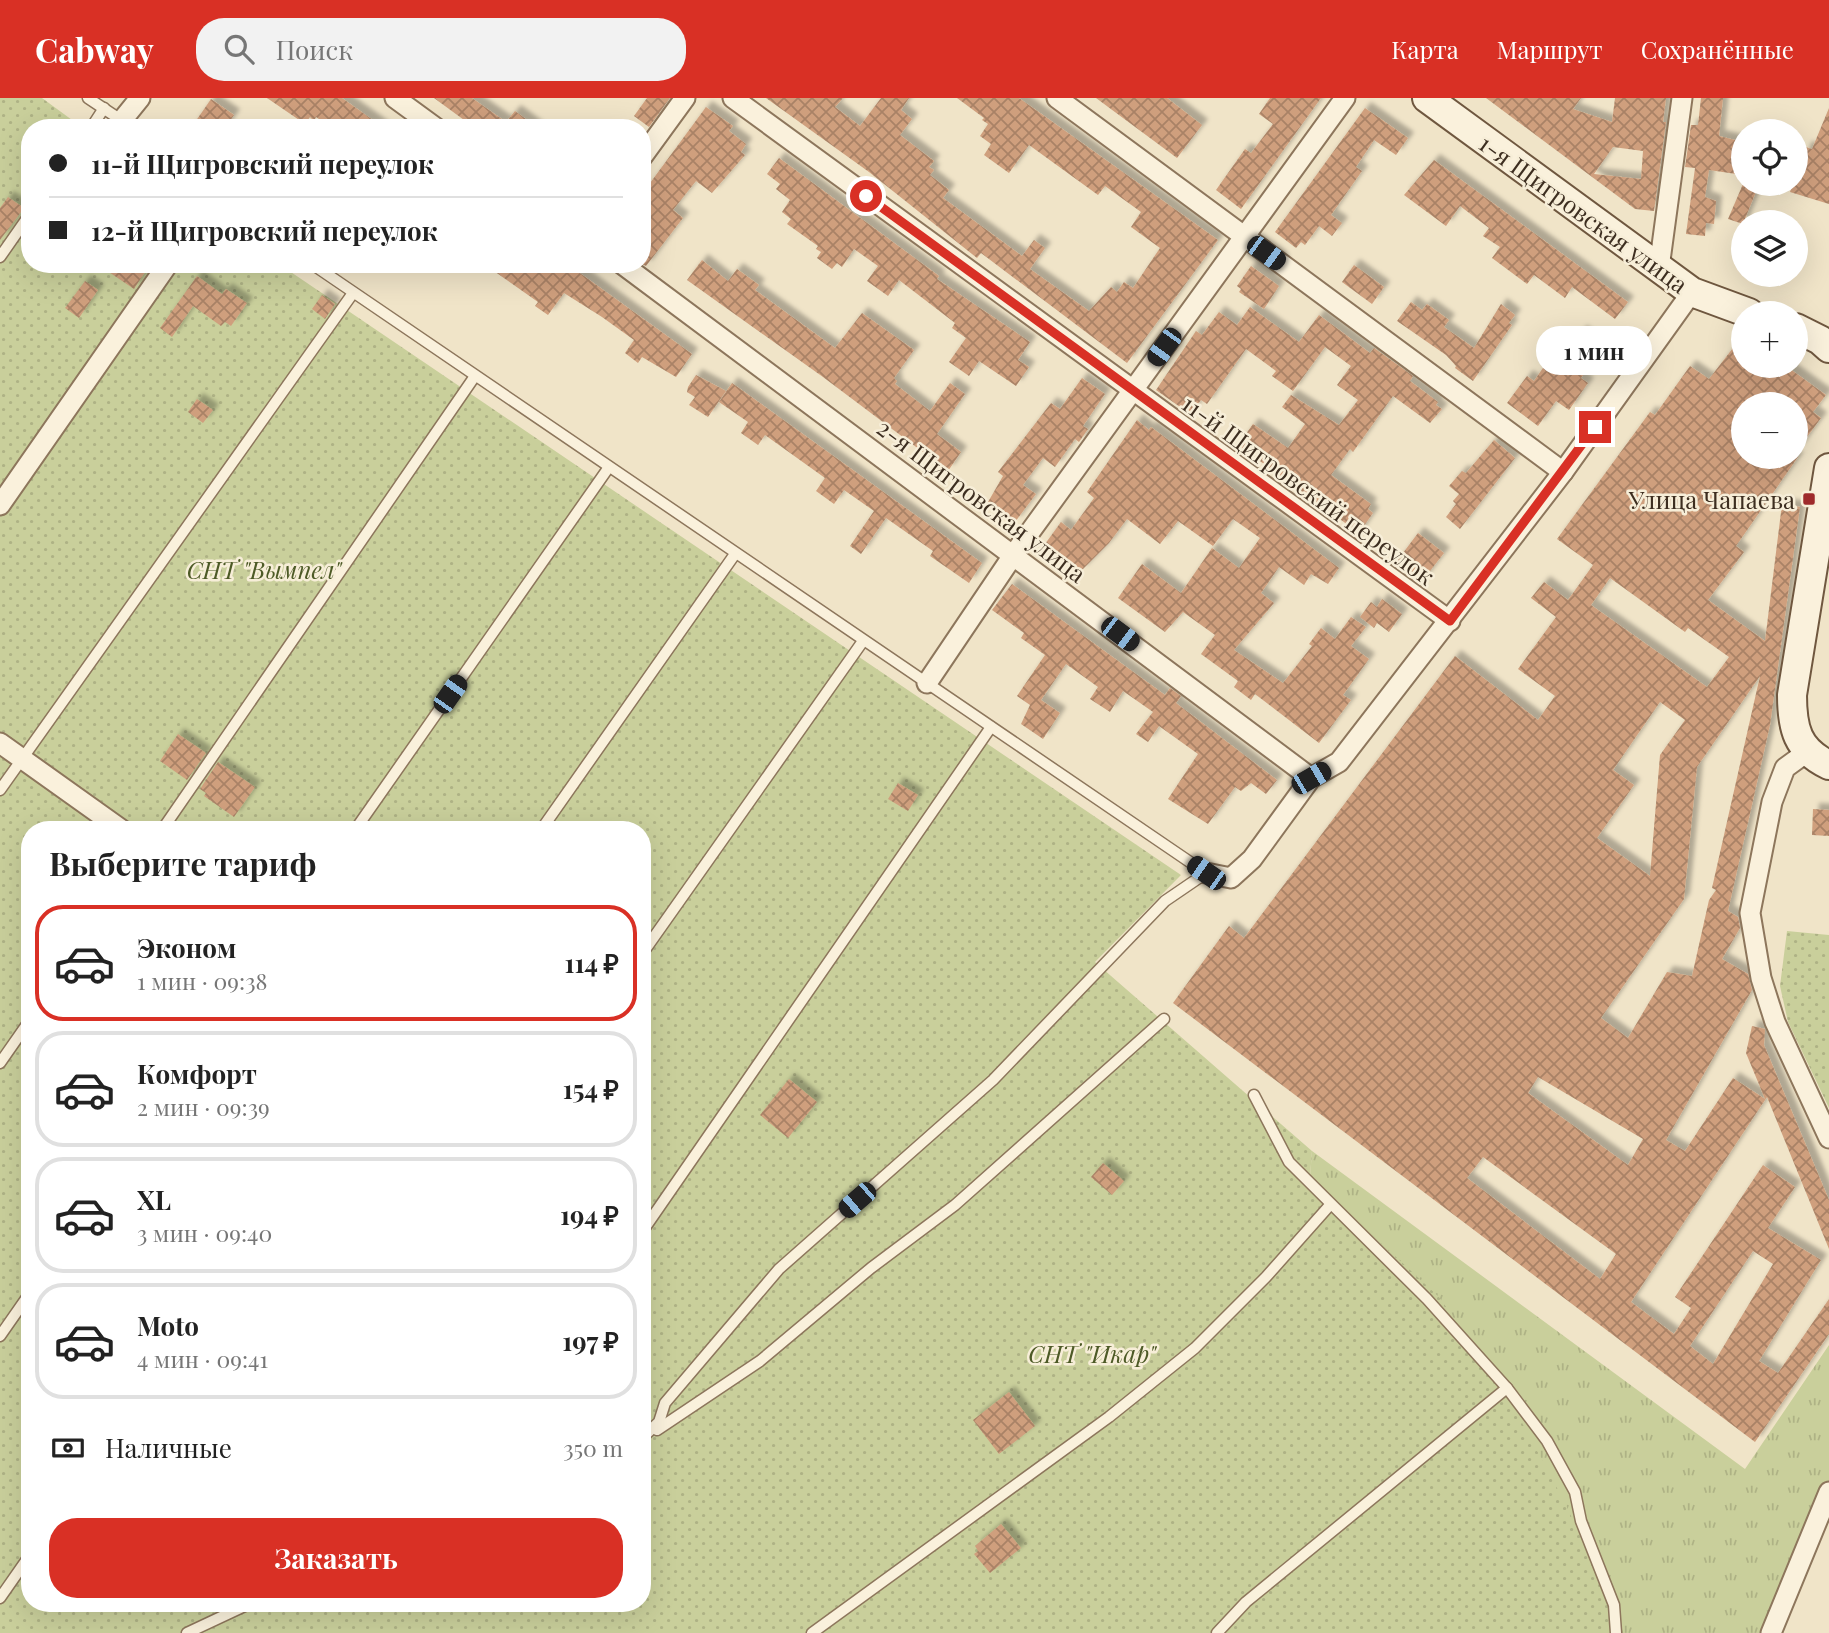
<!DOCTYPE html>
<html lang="ru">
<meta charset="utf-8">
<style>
body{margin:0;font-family:"Playfair Display",serif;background:#f2f2f2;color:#222;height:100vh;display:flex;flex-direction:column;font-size:26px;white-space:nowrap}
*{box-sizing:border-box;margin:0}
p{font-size:23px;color:#767676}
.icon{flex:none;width:38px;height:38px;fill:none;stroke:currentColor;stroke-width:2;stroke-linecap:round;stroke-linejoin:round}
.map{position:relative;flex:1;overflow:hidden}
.side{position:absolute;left:21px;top:723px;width:630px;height:791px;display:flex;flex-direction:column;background:#fff;border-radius:28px;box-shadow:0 7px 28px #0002}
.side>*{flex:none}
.banner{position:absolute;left:21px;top:21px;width:630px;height:154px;border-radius:28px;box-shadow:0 7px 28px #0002;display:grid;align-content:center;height:154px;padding:0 28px;background:#fff}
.tools{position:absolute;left:1731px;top:21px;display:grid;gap:14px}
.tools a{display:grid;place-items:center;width:77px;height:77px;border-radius:50%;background:#fff;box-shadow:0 7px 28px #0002;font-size:35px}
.end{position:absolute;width:32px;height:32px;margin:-16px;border:9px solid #d93025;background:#fff;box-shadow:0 0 0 4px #fff}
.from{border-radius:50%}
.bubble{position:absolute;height:49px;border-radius:24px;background:#fff;box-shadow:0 7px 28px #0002;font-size:23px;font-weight:700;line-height:49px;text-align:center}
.car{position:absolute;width:21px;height:42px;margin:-21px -10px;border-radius:9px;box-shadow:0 0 5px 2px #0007;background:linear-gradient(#222 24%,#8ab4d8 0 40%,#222 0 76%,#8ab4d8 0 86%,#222 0)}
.banner b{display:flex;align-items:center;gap:24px;height:66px;font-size:26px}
.banner b+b{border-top:2px solid #e0e0e0}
.banner i{width:18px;height:18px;background:#222}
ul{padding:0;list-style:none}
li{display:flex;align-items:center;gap:21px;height:116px;margin:0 14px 10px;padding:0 14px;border:4px solid #e0e0e0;border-radius:28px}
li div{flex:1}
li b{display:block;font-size:26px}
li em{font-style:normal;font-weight:700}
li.selected{border-color:#d93025}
li>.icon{width:63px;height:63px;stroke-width:1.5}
h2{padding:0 28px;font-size:32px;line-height:84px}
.pay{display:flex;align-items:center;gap:18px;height:77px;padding:0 28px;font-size:26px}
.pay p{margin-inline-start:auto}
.cta{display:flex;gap:14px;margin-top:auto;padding:14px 28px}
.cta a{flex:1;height:80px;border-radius:28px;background:#d93025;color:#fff;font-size:28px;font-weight:700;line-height:80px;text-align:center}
header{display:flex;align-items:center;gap:42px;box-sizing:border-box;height:98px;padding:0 35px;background:#d93025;color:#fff}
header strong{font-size:33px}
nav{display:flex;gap:38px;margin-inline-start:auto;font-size:24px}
.search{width:490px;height:63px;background:#f2f2f2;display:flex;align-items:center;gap:18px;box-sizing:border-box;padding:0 24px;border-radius:28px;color:#767676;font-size:26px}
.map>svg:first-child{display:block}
</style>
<header>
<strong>Cabway</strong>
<div class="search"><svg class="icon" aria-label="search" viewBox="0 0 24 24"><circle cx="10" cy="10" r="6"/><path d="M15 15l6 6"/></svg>Поиск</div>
<nav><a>Карта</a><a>Маршрут</a><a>Сохранённые</a></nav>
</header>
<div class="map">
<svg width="1829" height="1535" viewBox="0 0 1829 1535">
<defs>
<pattern id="grass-tufts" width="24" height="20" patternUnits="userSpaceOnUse" patternTransform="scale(1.75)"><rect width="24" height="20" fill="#c9cf9b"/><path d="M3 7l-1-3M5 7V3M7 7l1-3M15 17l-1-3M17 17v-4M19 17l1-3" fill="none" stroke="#aeb285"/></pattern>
<pattern id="garden-dots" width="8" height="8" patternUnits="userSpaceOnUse" patternTransform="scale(1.75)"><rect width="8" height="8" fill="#c9cf9b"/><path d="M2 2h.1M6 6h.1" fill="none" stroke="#aeb285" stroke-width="1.8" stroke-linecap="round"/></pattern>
<pattern id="building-cross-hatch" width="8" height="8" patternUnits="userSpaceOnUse" patternTransform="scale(1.75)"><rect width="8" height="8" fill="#cf9f7d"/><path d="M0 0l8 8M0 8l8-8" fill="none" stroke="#a98266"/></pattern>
<filter id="shadow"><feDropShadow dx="6" dy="-6" stdDeviation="2" flood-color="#0004"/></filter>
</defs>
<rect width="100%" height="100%" fill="#f0e4c8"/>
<path fill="url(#grass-tufts)" d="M1312 1053 1745 1371 1829 1247V1407L1763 1535H1617L1346 1115 1310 1079Z"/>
<g fill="url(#garden-dots)" fill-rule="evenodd">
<path d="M0 0H42L83 30H30V166H279L1181 777 1095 864 1312 1053 1310 1079 1439 1199 1504 1291 1566 1407 1617 1521V1535H0ZM30 732H642V1505H30Z"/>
<path d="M1787 833 1829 837V1010L1788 924 1780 888Z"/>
</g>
<g fill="url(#building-cross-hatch)" fill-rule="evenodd" filter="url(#shadow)">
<path d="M267 0H342L384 30H332L316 19 314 23 310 19 305 26Z"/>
<path d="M434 0H472L506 24 515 13 538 30H475Z"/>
<path d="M647 0H670L649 29 634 18Z"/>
<path d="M766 0H843L835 9 860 28 881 0H909L901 12 912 21 900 37 934 63 929 69 934 72 930 77 949 92 943 100 1022 158 1034 142 1045 150 1030 171 1089 213 1111 189 1117 194 1124 184 1133 190 1160 150 1131 129 1141 114 1105 88 1098 97 1029 47 1009 75 984 57 991 46 980 38 988 26 982 22 984 20 957 0H1019L1218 142 1127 265 981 155 977 160 869 74Z"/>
<path d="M1096 0H1167L1202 27 1177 60Z"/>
<path d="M1270 0H1321L1241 111 1216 92 1245 51 1251 55 1273 26 1259 16Z"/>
<path d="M1486 0H1581L1573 11 1612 24 1615 0H1666L1663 24H1666L1654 113 1635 111ZM1613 49 1643 53 1641 81 1594 76Z"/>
<path d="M1701 0H1723L1719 38 1743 44V77L1709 72 1705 99 1716 103 1714 126 1706 125 1705 138 1686 136 1695 70 1685 69 1691 27H1698Z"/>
<path d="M211 1 234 17 225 30H191Z"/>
<path d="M706 9 733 28 729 33 746 46 741 54 745 57 712 95 696 83 673 112 683 120 646 168 642 166V96Z"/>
<path d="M1365 10 1408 40 1396 57 1374 42 1356 69 1362 73 1331 117 1342 125 1332 138 1319 128 1305 147 1301 144 1296 150 1275 134Z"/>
<path d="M1829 10V106L1790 94 1806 49 1812 51Z"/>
<path d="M779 60 939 178 937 181 1030 244 1018 262 1029 269 1016 288 979 263 969 278 949 264 966 240 952 230 955 225 899 182 888 198 867 183 878 168 854 151 842 169 837 165 832 171 817 160 821 154 816 151 818 148 787 126 791 121 782 114 790 102 776 91 780 86 767 76Z"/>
<path d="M1434 62 1628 204 1615 221 1572 189 1565 200 1534 177 1527 186 1492 160 1500 149 1483 138 1489 130 1460 108 1446 128 1404 97Z"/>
<path d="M1743 86H1759L1743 126 1728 121Z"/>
<path d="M8 99 24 110 0 142V110Z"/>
<path d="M702 162 728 183 737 171 759 187 755 192 835 250 862 215 914 252 894 280 897 283 895 286 930 313 950 285 965 296 937 336 961 354 948 373 823 279 687 182Z"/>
<path d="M97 166H133L145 174 134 191Z"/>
<path d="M484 166H582L577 173 692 256 676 279 642 259 638 265 625 255 634 242 602 219 564 195 548 217 535 208 538 204Z"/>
<path d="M1354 167 1384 189 1372 206 1342 184Z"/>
<path d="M1251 168 1279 188 1264 211 1239 194 1241 191 1237 188Z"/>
<path d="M197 178 222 196 226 191 247 205 231 228 225 224 221 228 193 208 172 239 160 230Z"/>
<path d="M85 183 98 192 79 220 65 210Z"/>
<path d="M322 197 335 206 325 221 312 211Z"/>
<path d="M1411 204 1422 212 1427 206 1449 222 1444 229 1474 250 1501 206 1515 217 1509 225 1512 227 1473 283 1455 270 1456 268 1446 257 1397 223Z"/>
<path d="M1250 209 1299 244 1319 217 1370 255 1374 250 1395 265 1413 278 1410 283 1438 304 1436 307 1442 311 1430 325 1393 298 1353 354 1350 351 1331 377 1371 406 1368 411 1373 415 1359 435 1238 347 1253 326 1288 350 1305 326 1282 309 1291 297 1339 327 1358 302 1337 287 1351 268 1325 249 1293 293 1272 278 1276 273 1246 251 1207 306 1201 302 1190 316 1156 292 1196 233 1202 237 1219 214 1237 227Z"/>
<path d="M1581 233 1603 248 1581 280 1588 285 1569 312 1556 303 1538 328 1507 305 1527 278 1534 283 1554 254 1562 259Z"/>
<path d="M1743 237V268H1786L1826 297 1813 314 1821 320 1796 354V306H1743V359H1798L1736 448 1744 454 1708 502 1765 543 1782 406 1800 409 1770 627 1728 813 1738 819 1740 830 1722 861 1748 876 1752 892 1666 1042 1685 1053 1733 980 1765 1001 1746 955 1752 928 1765 931 1764 947 1829 1102V1151L1767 999 1631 1204 1674 1236 1691 1210 1675 1199 1763 1067 1795 1089 1768 1130 1821 1162 1759 1263 1778 1275 1829 1201V1236L1755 1344 1173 905 1229 828 1244 840 1455 558 1538 622 1555 598 1518 571 1556 519 1531 500 1544 484 1568 502 1593 467 1557 441 1650 314 1655 317 1690 268 1709 281ZM1610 480 1685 534 1688 530 1729 559 1707 589 1591 507ZM1760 578 1712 790 1716 792 1709 802 1692 878 1667 874 1628 940 1601 920 1684 801 1697 669ZM1660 604 1685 622 1660 657 1650 778 1597 740 1634 687 1613 672ZM1538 979 1643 1041 1628 1067 1528 995ZM1483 1059 1616 1156 1600 1181 1467 1080ZM1753 1153 1773 1166 1713 1266 1690 1248Z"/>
<path d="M696 277 726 293 708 319 689 307 695 299 687 294 688 289Z"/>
<path d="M1082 280 1105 296 1083 328 1088 331 1079 344 1075 341 1055 369 1043 360 1023 387 1036 396 1015 424 988 404 1003 378 998 374 1051 305 1060 311Z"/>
<path d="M732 285 982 465 969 485 930 458 933 453 886 420 861 456 850 448 874 413 844 392 834 406 816 393 825 380 765 337 758 347 741 335 748 324 719 304Z"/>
<path d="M197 301 213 312 203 325 188 314Z"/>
<path d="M1137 322 1149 332 1151 329 1339 470 1328 486 1311 476 1304 487 1279 469 1261 495 1274 505 1234 552 1283 585 1312 548 1309 546 1321 530 1335 541 1351 519 1366 529 1351 548 1369 561 1343 597 1351 602 1319 645 1255 596 1251 602 1234 589 1238 583 1201 556 1215 537 1183 514 1165 534 1118 500 1142 466 1181 495 1212 450 1239 470 1260 440 1233 421 1213 448 1178 423 1160 446 1127 421 1109 445 1081 473 1045 446 1061 424 1071 432 1094 400 1087 394Z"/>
<path d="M1494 342 1515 360 1460 431 1446 419 1456 406 1453 403 1459 396 1449 388 1462 373 1466 375Z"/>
<path d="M1418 435 1444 455 1423 482 1397 463Z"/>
<path d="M1012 486 1165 597 1170 590 1181 598 1176 605 1277 682 1266 696 1251 685 1241 693 1235 689 1208 726 1168 701 1198 656 1159 628 1148 644 1136 636 1153 614 1123 593 1110 614 1090 601 1098 589 1066 566 1041 602 1060 615 1043 641 1021 626 1030 607 1017 598 1045 557 1021 540 1024 535 992 512Z"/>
<path d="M1382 501 1402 516 1389 534 1377 525 1374 530 1360 519 1371 504 1377 509Z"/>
<path d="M178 636 206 655 187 682 160 663Z"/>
<path d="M218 664 255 689 234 719 204 698 206 695 200 691Z"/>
<path d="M898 685 918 697 908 713 888 701Z"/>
<path d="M1813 711 1829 712V738L1812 737Z"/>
<path d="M789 981 817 1004 788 1040 760 1017Z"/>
<path d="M1103 1065 1124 1083 1112 1097 1091 1079Z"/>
<path d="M1009 1294 1035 1328 999 1356 973 1322Z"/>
<path d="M1001 1426 1021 1450 990 1475 974 1456 978 1453 975 1448Z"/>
</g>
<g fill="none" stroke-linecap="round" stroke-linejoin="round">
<g stroke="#8d765c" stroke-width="13">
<g id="lane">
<path d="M88 0 133 30"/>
<path d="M91 30 104 10"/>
<path d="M0 159 30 116"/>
<path d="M312 166 1206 775 1165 803 993 982 779 1171 665 1305 659 1324 642 1340"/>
<path d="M0 692 353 195"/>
<path d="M162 732 475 278"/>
<path d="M355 732 609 369"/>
<path d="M541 732 735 456"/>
<path d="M642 856 863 543"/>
<path d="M0 965 30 922"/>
<path d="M1254 997 1289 1064 1427 1201 1507 1290 1547 1343 1575 1394 1581 1423 1614 1507 1616 1535"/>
<path d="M642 1134 991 629"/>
<path d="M0 1238 30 1195"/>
<path d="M657 1332 760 1263 871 1170 955 1107 1164 921"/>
<path d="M0 1500 30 1457"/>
<path d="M187 1535 251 1505"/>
<path d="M812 1535 1109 1319 1195 1250 1266 1179 1330 1107"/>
<path d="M1217 1535 1246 1504 1507 1290"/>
</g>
</g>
<g stroke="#8d765c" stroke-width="23">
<g id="street">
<path d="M395 0 436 30"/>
<path d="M733 0 1450 523"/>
<path d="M1057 0 1563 374"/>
<path d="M123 21 140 0"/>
<path d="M642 59 685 0"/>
<path d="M622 166 1311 680"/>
<path d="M1659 170 1682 0"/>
<path d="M0 407 168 166"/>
<path d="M927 585 1014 456 1345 0"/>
<path d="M0 645 122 732"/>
<path d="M1807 654 1785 670 1772 704 1750 815 1761 880 1775 924 1829 1040"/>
<path d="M1206 775 1231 780 1252 761 1311 680 1339 664 1563 374 1692 194"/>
<path d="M1771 1535 1829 1394"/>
</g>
</g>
<g stroke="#6f573f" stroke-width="32">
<g id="secondary">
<path d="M1427 0 1692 194 1749 215"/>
<path d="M1796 230 1820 242 1829 250"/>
<path d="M1829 370 1792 597C1792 630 1797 652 1829 667"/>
</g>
</g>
<use href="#lane" stroke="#faf1dc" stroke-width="10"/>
<use href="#street" stroke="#faf1dc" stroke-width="19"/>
<use href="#secondary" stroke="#faf1dc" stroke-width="28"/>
</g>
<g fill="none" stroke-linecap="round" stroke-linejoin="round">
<path stroke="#d93025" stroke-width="9" d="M866 98 1450 523 1595 329"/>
</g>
<rect fill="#9e2a2b" stroke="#f7eed8" stroke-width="2.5" x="1802" y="394" width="14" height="14" rx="3.5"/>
<g text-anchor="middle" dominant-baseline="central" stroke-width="5" stroke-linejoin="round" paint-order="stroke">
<g font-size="24" fill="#3d2e20" stroke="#f7eed8">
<text transform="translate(1584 115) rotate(36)">1-я Щигровская улица</text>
<text transform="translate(1309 391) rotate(36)">11-й Щигровский переулок</text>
<text transform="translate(982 402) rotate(37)">2-я Щигровская улица</text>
</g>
<g font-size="24" fill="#3d2e20" stroke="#f7eed8" text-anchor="end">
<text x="1795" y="401">Улица Чапаева</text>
</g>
<g font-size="24" font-style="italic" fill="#4d5a26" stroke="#f7eed8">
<text x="264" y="471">СНТ "Вымпел"</text>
<text x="1092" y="1255">СНТ "Икар"</text>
</g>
</g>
</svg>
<div class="tools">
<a><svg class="icon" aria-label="locate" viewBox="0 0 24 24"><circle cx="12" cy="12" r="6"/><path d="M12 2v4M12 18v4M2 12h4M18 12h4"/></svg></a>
<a><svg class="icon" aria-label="layers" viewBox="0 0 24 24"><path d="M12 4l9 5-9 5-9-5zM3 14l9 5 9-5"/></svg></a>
<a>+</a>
<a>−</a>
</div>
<i class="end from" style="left:866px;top:98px"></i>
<i class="end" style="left:1595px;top:329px"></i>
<div class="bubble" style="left:1536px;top:228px;width:116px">1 мин</div>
<i class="car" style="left:1266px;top:155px;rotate:126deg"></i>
<i class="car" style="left:1164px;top:249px;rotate:216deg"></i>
<i class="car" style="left:1120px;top:536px;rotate:127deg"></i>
<i class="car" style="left:450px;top:596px;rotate:35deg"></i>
<i class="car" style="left:1311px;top:680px;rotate:60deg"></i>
<i class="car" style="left:1206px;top:775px;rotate:305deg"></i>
<i class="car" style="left:857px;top:1102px;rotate:229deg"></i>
<div class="banner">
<b><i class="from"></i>11-й Щигровский переулок</b>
<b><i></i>12-й Щигровский переулок</b>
</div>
<section class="side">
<h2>Выберите тариф</h2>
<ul>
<li class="selected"><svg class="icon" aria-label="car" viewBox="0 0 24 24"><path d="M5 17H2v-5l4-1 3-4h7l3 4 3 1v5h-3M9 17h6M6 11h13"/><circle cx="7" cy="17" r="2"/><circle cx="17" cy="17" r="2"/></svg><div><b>Эконом</b><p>1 мин · 09:38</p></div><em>114 ₽</em></li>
<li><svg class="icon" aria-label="car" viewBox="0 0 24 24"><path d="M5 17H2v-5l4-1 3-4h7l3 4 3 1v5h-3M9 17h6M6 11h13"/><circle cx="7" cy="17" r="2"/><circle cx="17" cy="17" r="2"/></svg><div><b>Комфорт</b><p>2 мин · 09:39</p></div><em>154 ₽</em></li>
<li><svg class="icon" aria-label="car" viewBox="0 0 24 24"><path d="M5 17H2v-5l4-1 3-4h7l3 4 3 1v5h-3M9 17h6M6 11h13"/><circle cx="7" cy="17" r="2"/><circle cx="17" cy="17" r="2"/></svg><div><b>XL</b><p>3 мин · 09:40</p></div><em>194 ₽</em></li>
<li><svg class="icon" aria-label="car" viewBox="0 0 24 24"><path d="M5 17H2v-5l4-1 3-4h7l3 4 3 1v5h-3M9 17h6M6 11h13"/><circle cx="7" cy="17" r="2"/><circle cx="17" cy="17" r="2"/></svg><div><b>Moto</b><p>4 мин · 09:41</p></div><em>197 ₽</em></li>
</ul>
<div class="pay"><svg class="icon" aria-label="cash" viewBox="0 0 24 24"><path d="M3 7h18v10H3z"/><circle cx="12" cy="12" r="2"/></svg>Наличные<p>350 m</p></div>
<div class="cta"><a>Заказать</a></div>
</section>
</div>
